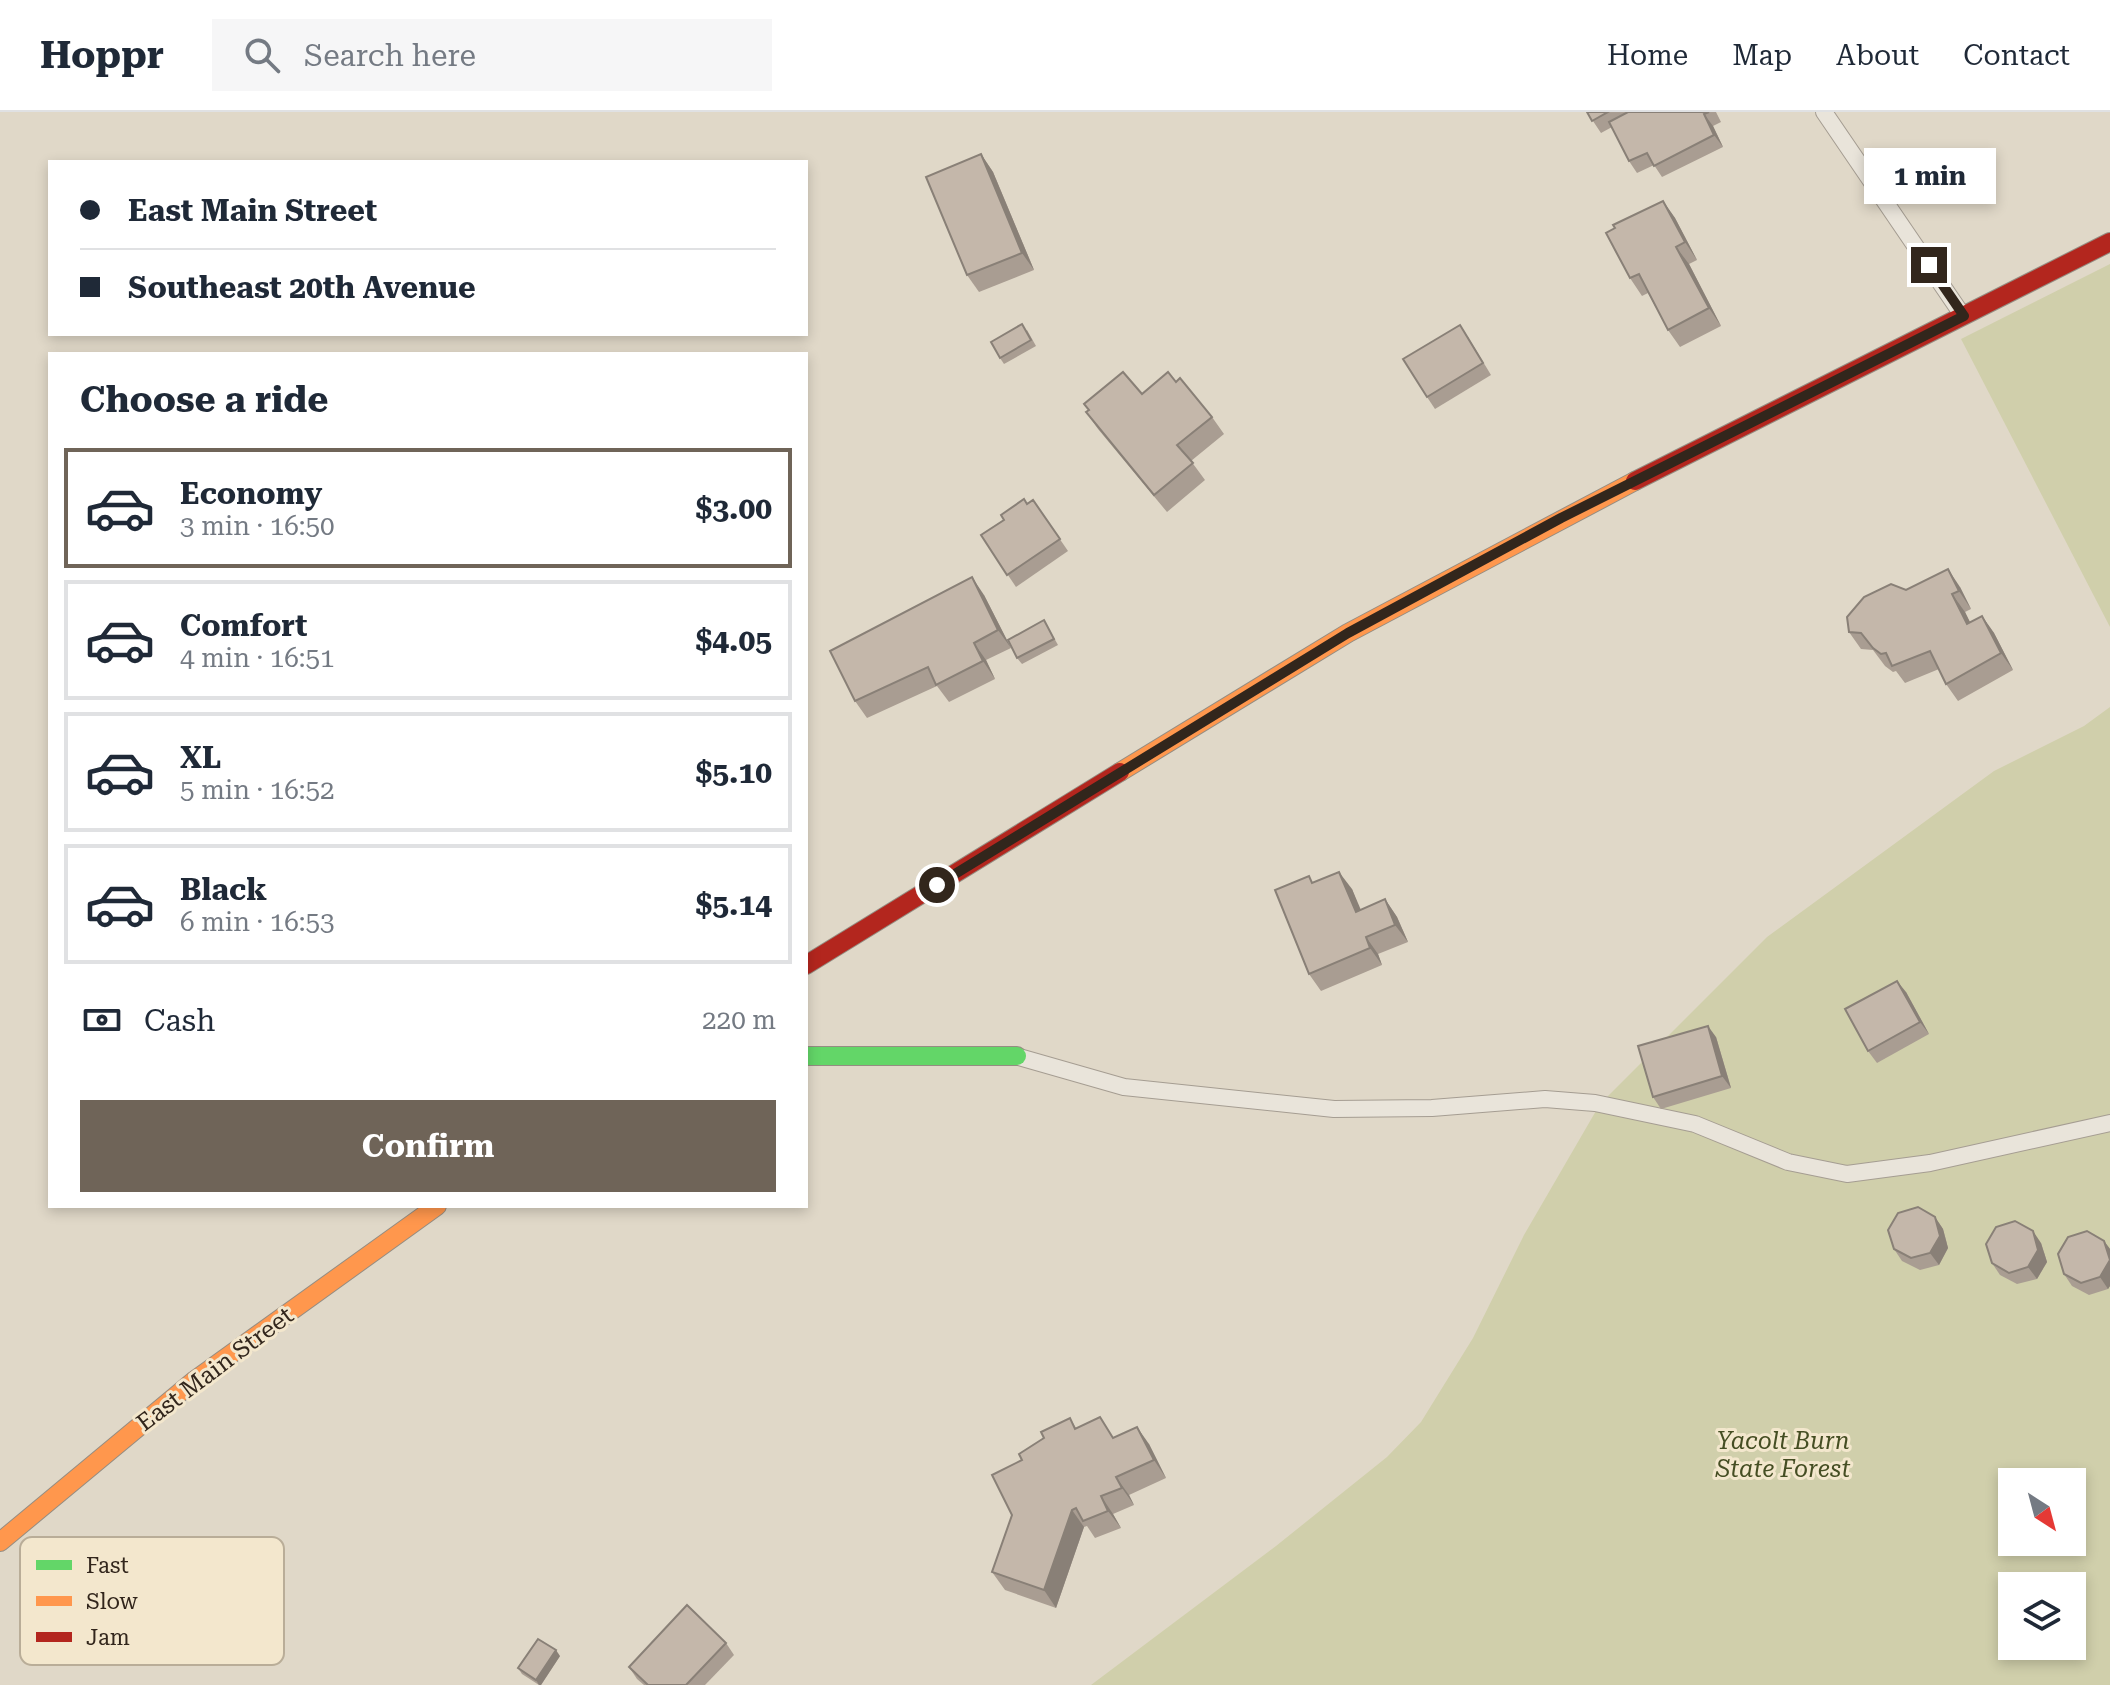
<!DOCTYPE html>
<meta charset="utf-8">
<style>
body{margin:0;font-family:"Roboto Serif",serif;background:#f6f6f7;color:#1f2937;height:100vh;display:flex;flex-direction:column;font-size:30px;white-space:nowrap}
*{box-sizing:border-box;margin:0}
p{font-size:26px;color:#747a83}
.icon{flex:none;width:44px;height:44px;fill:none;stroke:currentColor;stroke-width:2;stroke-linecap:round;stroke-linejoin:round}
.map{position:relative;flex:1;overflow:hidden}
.details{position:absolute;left:48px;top:240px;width:760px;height:856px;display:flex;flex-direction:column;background:#fff;border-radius:0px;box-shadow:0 4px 12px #0003}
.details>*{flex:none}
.guide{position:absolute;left:48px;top:48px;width:760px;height:176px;border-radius:0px;box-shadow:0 4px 12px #0003;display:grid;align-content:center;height:176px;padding:0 32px;background:#fff}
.needle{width:52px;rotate:144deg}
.tools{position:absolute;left:1998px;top:1356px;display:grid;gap:16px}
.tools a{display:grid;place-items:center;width:88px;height:88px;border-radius:0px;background:#fff;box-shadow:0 4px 12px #0003;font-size:40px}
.end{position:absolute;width:36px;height:36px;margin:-18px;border:10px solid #32261c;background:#fff;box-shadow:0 0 0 4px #fff}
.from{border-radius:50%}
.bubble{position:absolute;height:56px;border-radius:0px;background:#fff;box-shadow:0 4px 12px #0003;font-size:26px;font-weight:700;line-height:56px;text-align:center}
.guide b{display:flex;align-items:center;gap:28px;height:76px;font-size:30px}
.guide b+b{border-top:2px solid #e0e1e3}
.guide i{width:20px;height:20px;background:#1f2937}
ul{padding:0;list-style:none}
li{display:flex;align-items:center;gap:24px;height:120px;margin:0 16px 12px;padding:0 16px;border:4px solid #e0e1e3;border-radius:0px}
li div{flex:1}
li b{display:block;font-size:30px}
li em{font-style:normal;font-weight:700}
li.current{border-color:#6f6458}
li>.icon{width:72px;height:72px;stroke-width:1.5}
h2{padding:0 32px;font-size:36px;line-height:96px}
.pay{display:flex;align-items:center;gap:20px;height:88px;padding:0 32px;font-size:30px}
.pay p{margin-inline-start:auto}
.cta{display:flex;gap:16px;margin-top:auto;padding:16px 32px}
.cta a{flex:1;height:92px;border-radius:0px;background:#6f6458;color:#fff;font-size:32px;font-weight:700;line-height:92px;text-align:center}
header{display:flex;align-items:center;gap:48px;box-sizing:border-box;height:112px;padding:0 40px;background:#fff;border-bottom:2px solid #e0e1e3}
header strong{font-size:38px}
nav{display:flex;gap:44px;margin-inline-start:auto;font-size:28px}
.search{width:560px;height:72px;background:#f6f6f7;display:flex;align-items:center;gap:20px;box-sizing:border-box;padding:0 28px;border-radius:0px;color:#747a83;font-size:30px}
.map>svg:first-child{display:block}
</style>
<header>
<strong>Hoppr</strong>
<div class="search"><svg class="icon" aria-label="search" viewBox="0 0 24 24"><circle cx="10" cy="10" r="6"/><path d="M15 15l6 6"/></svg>Search here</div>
<nav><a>Home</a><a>Map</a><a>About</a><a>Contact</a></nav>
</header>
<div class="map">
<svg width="2110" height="1573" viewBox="0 0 2110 1573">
<rect width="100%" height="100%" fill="#e0d8c8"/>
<g fill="#d0cfab" fill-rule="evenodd">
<path d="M2110 152V515L1961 227Z"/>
<path d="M2110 595V1573H1091L1276 1434 1387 1345 1421 1310 1473 1226 1524 1123 1600 992 1767 825 1994 659 2084 614ZM2012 1370H2072V1430H2012ZM2012 1474H2072V1534H2012Z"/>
</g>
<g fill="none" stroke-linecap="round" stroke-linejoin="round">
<g stroke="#a59d92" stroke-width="18">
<g id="lane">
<path d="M1824 0 1963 204"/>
<path d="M1019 945 1124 975 1334 997 1432 996 1545 987 1595 991 1695 1012 1788 1050 1847 1062 1930 1051 2110 1011"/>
</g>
</g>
<g stroke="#958d82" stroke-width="20">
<path id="fast" d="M806 944H1017"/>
</g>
<g stroke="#958d82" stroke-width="20">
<g id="slow">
<path d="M1120 660 1348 521 1635 369"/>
<path d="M0 1430 195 1268 437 1094"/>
</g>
</g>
<g stroke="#958d82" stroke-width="20">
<g id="jam">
<path d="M1635 369 2110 130"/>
<path d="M806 853 1120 660"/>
</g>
</g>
<use href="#lane" stroke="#e9e4da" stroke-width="16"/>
<use href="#fast" stroke="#63d668" stroke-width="18"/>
<use href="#slow" stroke="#ff974d" stroke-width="18"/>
<use href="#jam" stroke="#b3261e" stroke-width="18"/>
</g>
<g fill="#a99d92">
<path d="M1587 0H1716L1721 10 1713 14 1723 35 1662 65 1654 53 1637 61 1629 49 1612 15 1601 21Z"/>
<path d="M981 42 993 60 1034 158 979 180 967 163Z"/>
<path d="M1663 89 1675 106 1697 148 1689 152 1721 214 1680 235 1668 218 1648 181 1642 184 1630 166Z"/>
<path d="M1027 218 1036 234 1004 252 1000 246Z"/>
<path d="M1468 225 1491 263 1435 297 1427 285Z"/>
<path d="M1176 270 1212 305 1224 322 1191 349 1205 368 1167 400 1098 317 1086 300Z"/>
<path d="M1033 388 1068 439 1016 475 981 423Z"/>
<path d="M1960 475 1971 497 1965 500 1970 510 1982 504 1994 521 2013 558 1958 589 1946 572 1939 557 1905 571 1896 559 1893 560 1885 554 1873 538 1861 537 1849 520 1906 478Z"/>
<path d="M984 483 1011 536 986 548 995 567 949 590 937 574 867 606 855 589Z"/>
<path d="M1044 508 1058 533 1022 552 1017 546Z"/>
<path d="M1314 770 1352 777 1360 798 1385 787 1397 805 1408 830 1378 842 1382 853 1321 879 1309 862Z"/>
<path d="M1906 880 1929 922 1877 951 1868 939Z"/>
<path d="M1716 925 1731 976 1661 997 1653 985Z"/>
<path d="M1935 1105 1943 1117 1948 1136 1939 1153 1920 1158 1902 1149 1894 1137Z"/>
<path d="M2104 1129 2110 1137V1174L2108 1177 2089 1183 2072 1174 2064 1162Z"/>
<path d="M2041 1131 2047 1150 2037 1167 2017 1172 2000 1163 1992 1151Z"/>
<path d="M1070 1306 1076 1316 1114 1326 1149 1332 1166 1366 1129 1383 1134 1393 1113 1402 1121 1416 1095 1426 1087 1414 1084 1415 1056 1496 1005 1478 992 1460 1012 1403 1022 1348 1044 1326Z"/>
<path d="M726 1531 734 1543 705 1573H644L637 1567 629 1555Z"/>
<path d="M560 1544 541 1573H539L522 1562 518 1556Z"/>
</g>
<g fill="#898077">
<path d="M1704 2 1713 14 1723 35 1714 23Z"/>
<path d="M981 42 993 60 1034 158 1022 141Z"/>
<path d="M1663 89 1675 106 1697 148 1685 130Z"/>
<path d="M1676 135 1689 152 1721 214 1709 196Z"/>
<path d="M1948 457 1960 475 1971 497 1959 479Z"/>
<path d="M972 465 984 483 1011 536 998 518Z"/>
<path d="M1952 482 1965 500 1979 529 1967 512Z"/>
<path d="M1982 504 1994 521 2013 558 2001 541Z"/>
<path d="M974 531 986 548 995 567 983 549Z"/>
<path d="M1339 760 1352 777 1369 817 1356 800Z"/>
<path d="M1385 787 1397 805 1408 830 1395 813Z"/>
<path d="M1366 825 1378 842 1382 853 1370 836Z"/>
<path d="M1897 869 1906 880 1929 922 1920 910Z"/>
<path d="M1708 914 1716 925 1731 976 1722 964Z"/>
<path d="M1935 1105 1943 1117 1948 1136 1939 1153 1930 1141Z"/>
<path d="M2033 1119 2041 1131 2047 1150 2037 1167 2028 1155Z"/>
<path d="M2104 1129 2110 1137V1174L2108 1177 2100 1165Z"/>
<path d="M1137 1315 1149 1332 1166 1366 1154 1348Z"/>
<path d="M1116 1365 1129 1383 1134 1393 1122 1376Z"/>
<path d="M1101 1384 1113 1402 1121 1416 1108 1399Z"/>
<path d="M1072 1398 1084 1415 1056 1496 1044 1478Z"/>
<path d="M556 1538 560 1544 541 1573H539L536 1568Z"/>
</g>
<g fill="#c4b7aa" stroke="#898077" stroke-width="2">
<path d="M1587 0H1608L1592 9Z"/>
<path d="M1628 0H1709L1704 2 1714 23 1654 54 1647 41 1629 49 1609 10Z"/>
<path d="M981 42 1022 141 967 163 926 65Z"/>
<path d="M1663 89 1685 130 1676 135 1709 196 1668 218 1639 162 1630 166 1606 121 1615 116 1613 113Z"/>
<path d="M1022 212 1031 228 1000 246 991 230Z"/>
<path d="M1460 213 1483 251 1427 285 1403 247Z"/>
<path d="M1123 260 1142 282 1168 260 1176 270 1180 266 1212 305 1177 333 1193 351 1154 383 1086 300 1089 298 1084 292Z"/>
<path d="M1024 387 1027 392 1033 388 1060 427 1007 463 981 423 1004 408 1001 403Z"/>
<path d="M1948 457 1959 479 1952 482 1967 512 1982 504 2001 541 1946 572 1930 539 1892 554 1886 541 1881 542 1873 536 1861 521 1849 520 1847 505 1864 485 1891 472 1906 478Z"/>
<path d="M972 465 998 518 974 531 983 549 936 573 928 555 855 589 830 539Z"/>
<path d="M1044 508 1054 527 1017 546 1008 528Z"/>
<path d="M1339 760 1356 800 1385 787 1395 813 1366 825 1370 836 1309 862 1275 778 1309 764 1312 771Z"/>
<path d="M1897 869 1920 910 1868 939 1845 897Z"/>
<path d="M1708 914 1722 964 1653 985 1638 934Z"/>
<path d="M1918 1095 1935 1105 1940 1124 1930 1141 1911 1146 1894 1137 1888 1118 1898 1101Z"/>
<path d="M2015 1109 2033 1119 2038 1138 2028 1155 2009 1161 1992 1151 1986 1132 1996 1115Z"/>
<path d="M2087 1119 2104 1129 2110 1148 2100 1165 2081 1171 2064 1162 2058 1142 2068 1125Z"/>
<path d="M1100 1305 1113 1326 1137 1315 1154 1348 1116 1365 1122 1376 1101 1384 1108 1399 1083 1409 1076 1396 1072 1398 1044 1478 992 1460 1012 1403 992 1363 1022 1348 1019 1342 1044 1326 1041 1320 1070 1306 1075 1317Z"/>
<path d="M687 1493 726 1531 686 1573H648L629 1555Z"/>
<path d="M538 1527 556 1538 536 1568 518 1556Z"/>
</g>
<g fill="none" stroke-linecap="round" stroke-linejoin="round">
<path stroke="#32261c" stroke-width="10" d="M937 773 1348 521 1561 406 1964 204 1929 153"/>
</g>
<g text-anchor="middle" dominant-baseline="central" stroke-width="6" stroke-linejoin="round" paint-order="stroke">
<g font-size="24" fill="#32261c" stroke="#f3e7cd">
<text transform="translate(215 1257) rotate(-37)">East Main Street</text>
</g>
<g font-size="24" font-style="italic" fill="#454e23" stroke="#f3e7cd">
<text x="1783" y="1329">Yacolt Burn<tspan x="1783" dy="28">State Forest</tspan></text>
</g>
</g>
<rect x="20" y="1425" width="264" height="128" rx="12" fill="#f3e7cd" stroke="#b9ad98" stroke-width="2"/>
<rect x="36" y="1448" width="36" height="10" fill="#63d668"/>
<rect x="36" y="1484" width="36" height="10" fill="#ff974d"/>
<rect x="36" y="1520" width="36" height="10" fill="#b3261e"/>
<g font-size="22" fill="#32261c">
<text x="86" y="1461">Fast</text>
<text x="86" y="1497">Slow</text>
<text x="86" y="1533">Jam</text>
</g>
</svg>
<div class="tools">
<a><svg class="needle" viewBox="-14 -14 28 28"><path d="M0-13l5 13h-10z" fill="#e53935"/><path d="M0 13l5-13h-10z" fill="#747a83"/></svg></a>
<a><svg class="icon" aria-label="layers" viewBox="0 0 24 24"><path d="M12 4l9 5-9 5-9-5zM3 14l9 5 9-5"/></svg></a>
</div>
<i class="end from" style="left:937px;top:773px"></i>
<i class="end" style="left:1929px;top:153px"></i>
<div class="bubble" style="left:1864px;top:36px;width:132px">1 min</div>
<div class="guide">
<b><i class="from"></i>East Main Street</b>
<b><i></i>Southeast 20th Avenue</b>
</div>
<section class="details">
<h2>Choose a ride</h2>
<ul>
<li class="current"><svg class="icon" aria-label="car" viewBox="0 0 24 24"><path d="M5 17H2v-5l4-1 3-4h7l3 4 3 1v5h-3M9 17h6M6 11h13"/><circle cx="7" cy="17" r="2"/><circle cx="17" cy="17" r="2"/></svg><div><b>Economy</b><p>3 min · 16:50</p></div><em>$3.00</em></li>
<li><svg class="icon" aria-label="car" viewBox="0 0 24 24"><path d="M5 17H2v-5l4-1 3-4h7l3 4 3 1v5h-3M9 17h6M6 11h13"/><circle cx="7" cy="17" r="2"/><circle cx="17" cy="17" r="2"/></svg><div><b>Comfort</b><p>4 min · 16:51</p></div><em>$4.05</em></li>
<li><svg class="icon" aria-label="car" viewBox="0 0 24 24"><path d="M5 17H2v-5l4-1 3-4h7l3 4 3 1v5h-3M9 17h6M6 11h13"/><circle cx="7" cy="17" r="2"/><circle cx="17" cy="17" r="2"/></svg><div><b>XL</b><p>5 min · 16:52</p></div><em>$5.10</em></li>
<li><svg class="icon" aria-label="car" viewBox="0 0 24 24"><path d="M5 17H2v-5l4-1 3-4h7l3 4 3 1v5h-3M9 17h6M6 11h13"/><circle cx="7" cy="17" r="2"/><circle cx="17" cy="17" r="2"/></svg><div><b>Black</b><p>6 min · 16:53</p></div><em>$5.14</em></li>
</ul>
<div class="pay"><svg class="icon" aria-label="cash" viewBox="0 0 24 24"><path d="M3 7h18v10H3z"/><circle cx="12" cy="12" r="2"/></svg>Cash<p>220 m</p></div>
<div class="cta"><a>Confirm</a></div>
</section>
</div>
